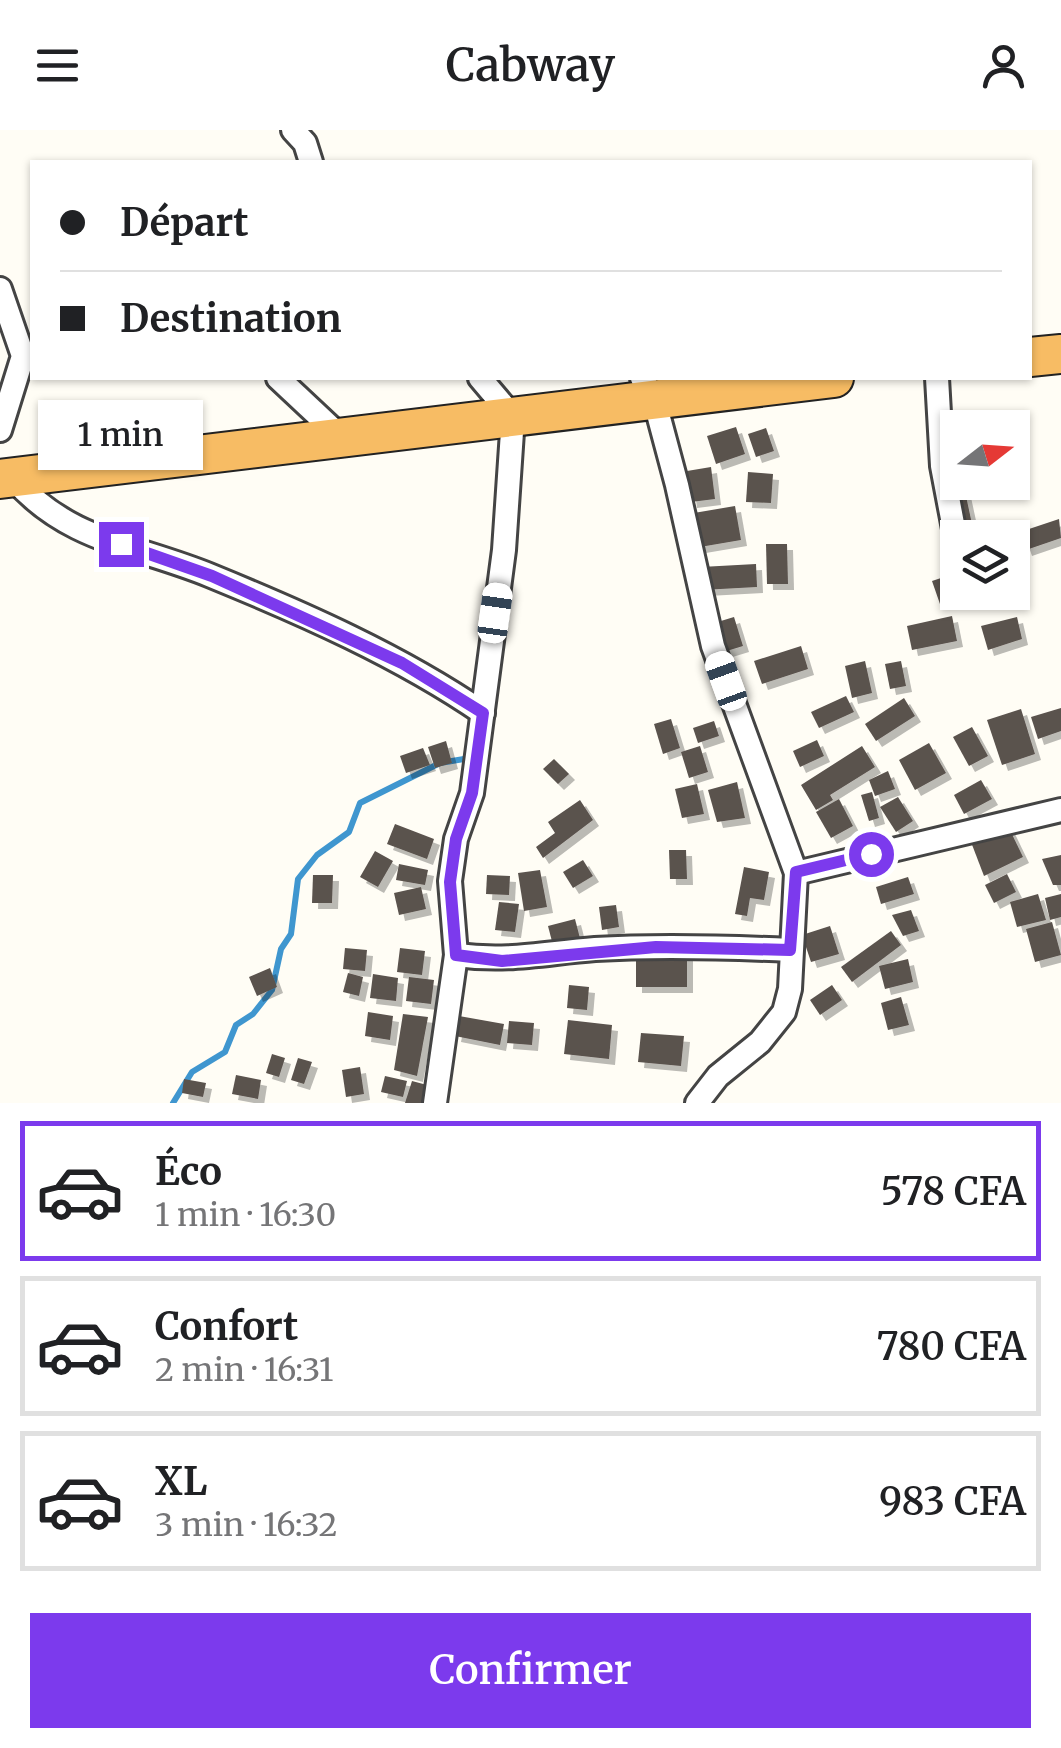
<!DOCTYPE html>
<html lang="fr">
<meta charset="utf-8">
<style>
body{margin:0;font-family:Merriweather,serif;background:#f6f6f6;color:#202124;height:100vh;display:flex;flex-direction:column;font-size:38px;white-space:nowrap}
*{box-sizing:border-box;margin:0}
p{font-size:32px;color:#757577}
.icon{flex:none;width:55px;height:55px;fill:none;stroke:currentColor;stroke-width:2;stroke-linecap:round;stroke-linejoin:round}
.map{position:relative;height:973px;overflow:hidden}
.panel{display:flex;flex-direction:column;background:#fff;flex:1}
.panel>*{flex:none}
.guide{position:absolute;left:30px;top:30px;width:1002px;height:220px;border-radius:0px;box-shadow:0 2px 8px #0004;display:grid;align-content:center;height:220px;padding:0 30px;background:#fff}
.needle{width:65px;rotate:73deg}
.buttons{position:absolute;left:940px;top:280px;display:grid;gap:20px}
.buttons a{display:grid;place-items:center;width:90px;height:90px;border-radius:0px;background:#fff;box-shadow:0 2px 8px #0004;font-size:50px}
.end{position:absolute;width:45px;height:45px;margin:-22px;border:12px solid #7c3aed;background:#fff;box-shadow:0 0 0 5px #fff}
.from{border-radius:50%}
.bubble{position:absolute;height:70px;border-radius:0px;background:#fff;box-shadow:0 2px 8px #0004;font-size:32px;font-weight:600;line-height:70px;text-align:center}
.car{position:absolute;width:30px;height:60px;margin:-30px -15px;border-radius:12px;box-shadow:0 0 8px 2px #0007;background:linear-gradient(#fff 24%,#345 0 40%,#fff 0 76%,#345 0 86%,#fff 0)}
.guide b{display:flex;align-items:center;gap:35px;height:95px;font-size:38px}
.guide b+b{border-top:2px solid #e0e0e0}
.guide i{width:25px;height:25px;background:#202124}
ul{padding:18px 0 0;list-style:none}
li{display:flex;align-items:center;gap:30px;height:140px;margin:0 20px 15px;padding:0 10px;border:5px solid #e0e0e0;border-radius:0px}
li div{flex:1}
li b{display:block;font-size:38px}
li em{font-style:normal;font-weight:600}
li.on{border-color:#7c3aed}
li>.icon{width:90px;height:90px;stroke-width:1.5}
.action{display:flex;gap:20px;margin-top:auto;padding:20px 30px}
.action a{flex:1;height:115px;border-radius:0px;background:#7c3aed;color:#fff;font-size:40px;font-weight:600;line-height:115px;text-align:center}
header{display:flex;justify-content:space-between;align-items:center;height:130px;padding:0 30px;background:#fff;font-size:45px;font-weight:600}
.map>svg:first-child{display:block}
</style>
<header><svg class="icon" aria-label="menu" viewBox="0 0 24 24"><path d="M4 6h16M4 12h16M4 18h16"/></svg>Cabway<svg class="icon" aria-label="person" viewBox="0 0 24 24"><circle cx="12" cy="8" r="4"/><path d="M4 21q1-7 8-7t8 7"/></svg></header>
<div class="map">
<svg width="1061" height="973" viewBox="0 0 1061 973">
<defs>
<filter id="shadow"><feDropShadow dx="6" dy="6" stdDeviation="0" flood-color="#0004"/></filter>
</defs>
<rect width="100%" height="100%" fill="#fffdf5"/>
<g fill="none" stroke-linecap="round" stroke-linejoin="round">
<path stroke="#3f96cf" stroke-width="6" d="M173 973 192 942 225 922 236 895 253 884 272 860 281 819 291 804 298 749 317 725 349 702 360 673 440 633 470 628"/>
</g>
<g fill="#5a524d" filter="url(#shadow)">
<path d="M736 297 745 324 716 334 707 306Z"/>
<path d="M766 298 774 321 756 327 748 304Z"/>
<path d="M711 337 715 369 691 372 687 341Z"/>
<path d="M748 342 773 344 771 373 746 372Z"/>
<path d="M963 352 972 394 955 397 949 356Z"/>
<path d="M735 376 741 410 694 418 688 384Z"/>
<path d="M1059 389 1061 408 1026 420 1020 402Z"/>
<path d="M766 414H787L788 454H767Z"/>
<path d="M756 434 757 457 702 460 701 437Z"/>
<path d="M950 445 957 468 940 474 932 451Z"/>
<path d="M952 486 957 511 912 520 907 496Z"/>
<path d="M734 487 743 516 720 523 711 494Z"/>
<path d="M1017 487 1022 509 988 520 981 496Z"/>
<path d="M801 516 808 539 762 554 754 531Z"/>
<path d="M865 531 872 563 852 568 845 536Z"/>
<path d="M901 531 906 556 890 559 885 534Z"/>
<path d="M846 566 854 582 819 598 811 582Z"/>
<path d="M904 568 915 586 876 611 865 594Z"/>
<path d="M1061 578V601L1038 609 1031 587Z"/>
<path d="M1021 579 1035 624 1002 635 987 590Z"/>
<path d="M671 589 680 618 663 624 654 594Z"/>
<path d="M714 591 719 606 698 613 693 598Z"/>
<path d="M972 597 988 626 969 636 953 607Z"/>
<path d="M817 610 824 626 800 637 793 621Z"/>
<path d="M446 611 452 633 435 638 428 617Z"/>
<path d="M929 613 946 643 915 660 899 630Z"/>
<path d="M700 616 708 642 689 648 681 622Z"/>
<path d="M862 616 875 637 830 665 833 670 816 680 801 655Z"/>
<path d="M423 618 430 635 406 643 400 626Z"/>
<path d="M554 629 569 644 558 654 543 639Z"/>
<path d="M888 641 895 659 875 666 869 650Z"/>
<path d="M981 650 992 669 964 684 954 665Z"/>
<path d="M737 652 745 688 717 692 708 660Z"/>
<path d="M697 654 704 684 682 688 675 659Z"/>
<path d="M872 662 879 688 869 691 861 665Z"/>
<path d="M898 667 913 691 896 702 880 677Z"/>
<path d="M839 669 853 696 831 708 816 682Z"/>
<path d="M580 670 593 690 543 728 536 717 555 703 548 692Z"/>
<path d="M395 694 434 709 427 729 387 714Z"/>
<path d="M1009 698 1023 727 984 746 971 712Z"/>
<path d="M669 720H686L687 749H670Z"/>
<path d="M375 721 393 731 378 757 360 747Z"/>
<path d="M1061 725V755H1053L1042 729Z"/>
<path d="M583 730 593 746 573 758 563 742Z"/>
<path d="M399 734 428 740 425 755 396 750Z"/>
<path d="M744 737 769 742 764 770 750 768 747 786 735 784Z"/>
<path d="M540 740 547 777 524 781 518 743Z"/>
<path d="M1007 744 1016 762 994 773 985 755Z"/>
<path d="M313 745H333L332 773H312Z"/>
<path d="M487 745 510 746 509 765 486 764Z"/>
<path d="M908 747 914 764 881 774 876 757Z"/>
<path d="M421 757 426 779 399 785 394 763Z"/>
<path d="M1038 764 1046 790 1017 797 1010 772Z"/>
<path d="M1061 764V787L1050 790 1045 768Z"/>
<path d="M499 772 519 774 515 802 495 800Z"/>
<path d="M616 775 619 797 602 800 599 777Z"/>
<path d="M911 780 919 801 903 806 892 785Z"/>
<path d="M575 789 582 816 555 823 548 796Z"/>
<path d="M1052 792 1061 825 1035 832 1026 799Z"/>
<path d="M830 796 839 824 811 832 802 805Z"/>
<path d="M891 801 901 815 852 852 841 837Z"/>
<path d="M345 818 367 820 365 841 343 839Z"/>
<path d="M400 818 425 821 422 845 397 842Z"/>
<rect x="636" y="823" width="51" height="34"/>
<path d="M908 829 913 852 885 859 879 836Z"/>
<path d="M270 838 277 857 257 866 249 847Z"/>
<path d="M348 843 363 847 359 866 343 862Z"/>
<path d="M373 844 398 848 396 871 370 868Z"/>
<path d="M409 847 434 850 431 874 406 871Z"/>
<path d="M569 855 589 857 587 880 567 878Z"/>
<path d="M832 855 842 870 820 885 810 870Z"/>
<path d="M901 867 909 895 888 900 881 873Z"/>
<path d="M368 882 393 886 390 910 365 906Z"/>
<path d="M403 884 428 887 417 946 394 940Z"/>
<path d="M459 886 504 894 500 915 455 906Z"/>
<path d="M568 890 612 895 609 929 564 924Z"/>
<path d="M509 891 534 893 532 915 507 913Z"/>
<path d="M641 903 684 906 681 936 638 932Z"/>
<path d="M272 924 285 928 279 947 266 943Z"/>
<path d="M298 928 312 932 304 954 291 950Z"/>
<path d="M360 937 364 964 346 967 342 940Z"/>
<path d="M236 945 261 950 258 969 232 964Z"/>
<path d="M385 946 407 951 403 967 381 962Z"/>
<path d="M184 949 206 953 203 967 182 963Z"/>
<path d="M412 951 427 955 422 973H405Z"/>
</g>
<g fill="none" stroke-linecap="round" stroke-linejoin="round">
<g stroke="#444" stroke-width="28">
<g id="minor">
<path d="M293 0 305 13 311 32"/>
<path d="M0 159 23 226 0 300"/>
<path d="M278 248 342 308"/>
<path d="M642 248 654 269 677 355 713 516 796 743 790 859 784 882 760 912 718 946 697 973"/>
<path d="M937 248 942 336 958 420"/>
<path d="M13 348C67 411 135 415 209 445 302 483 400 526 483 583"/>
<path d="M796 743 1061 680"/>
<path d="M456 825C509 832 544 823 595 819 660 815 725 817 790 820"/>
<path d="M435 973 456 825 450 751 456 709 472 663 504 420 513 287 480 248"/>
</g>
</g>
<g stroke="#222" stroke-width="42">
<g id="trunk">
<path d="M1030 227 1061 224"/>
<path d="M0 349 834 248"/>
</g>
</g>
<use href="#minor" stroke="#fff" stroke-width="22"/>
<use href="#trunk" stroke="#f7bc64" stroke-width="38"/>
</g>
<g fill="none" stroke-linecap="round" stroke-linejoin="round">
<path stroke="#7c3aed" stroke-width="12" d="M121 414 212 446 402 533 483 583 472 663 456 709 450 752 456 825 502 831 656 817 790 820 796 742 871 724"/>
</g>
</svg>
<div class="buttons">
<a><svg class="needle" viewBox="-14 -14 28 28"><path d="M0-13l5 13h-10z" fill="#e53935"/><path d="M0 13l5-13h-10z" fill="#757577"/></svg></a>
<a><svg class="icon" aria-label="layers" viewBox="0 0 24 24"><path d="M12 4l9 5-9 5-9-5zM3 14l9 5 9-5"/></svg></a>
</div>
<i class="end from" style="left:871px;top:724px"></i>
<i class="end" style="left:121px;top:414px"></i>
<div class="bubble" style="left:38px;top:270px;width:165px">1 min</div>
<i class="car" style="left:495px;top:483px;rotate:8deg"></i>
<i class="car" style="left:726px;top:551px;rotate:340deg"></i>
<div class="guide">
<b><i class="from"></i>Départ</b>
<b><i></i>Destination</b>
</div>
</div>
<section class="panel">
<ul>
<li class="on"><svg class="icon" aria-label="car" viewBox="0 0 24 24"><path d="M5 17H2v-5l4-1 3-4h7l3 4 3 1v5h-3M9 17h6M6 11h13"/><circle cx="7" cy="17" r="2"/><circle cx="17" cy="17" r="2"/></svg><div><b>Éco</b><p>1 min · 16:30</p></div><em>578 CFA</em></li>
<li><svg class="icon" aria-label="car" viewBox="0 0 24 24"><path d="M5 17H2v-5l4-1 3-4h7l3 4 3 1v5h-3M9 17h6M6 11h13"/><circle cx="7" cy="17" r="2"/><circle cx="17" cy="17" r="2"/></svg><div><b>Confort</b><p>2 min · 16:31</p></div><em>780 CFA</em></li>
<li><svg class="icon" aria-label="car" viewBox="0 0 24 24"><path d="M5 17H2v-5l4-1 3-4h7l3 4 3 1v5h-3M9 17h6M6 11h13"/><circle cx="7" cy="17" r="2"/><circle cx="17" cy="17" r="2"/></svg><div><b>XL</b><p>3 min · 16:32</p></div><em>983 CFA</em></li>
</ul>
<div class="action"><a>Confirmer</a></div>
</section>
